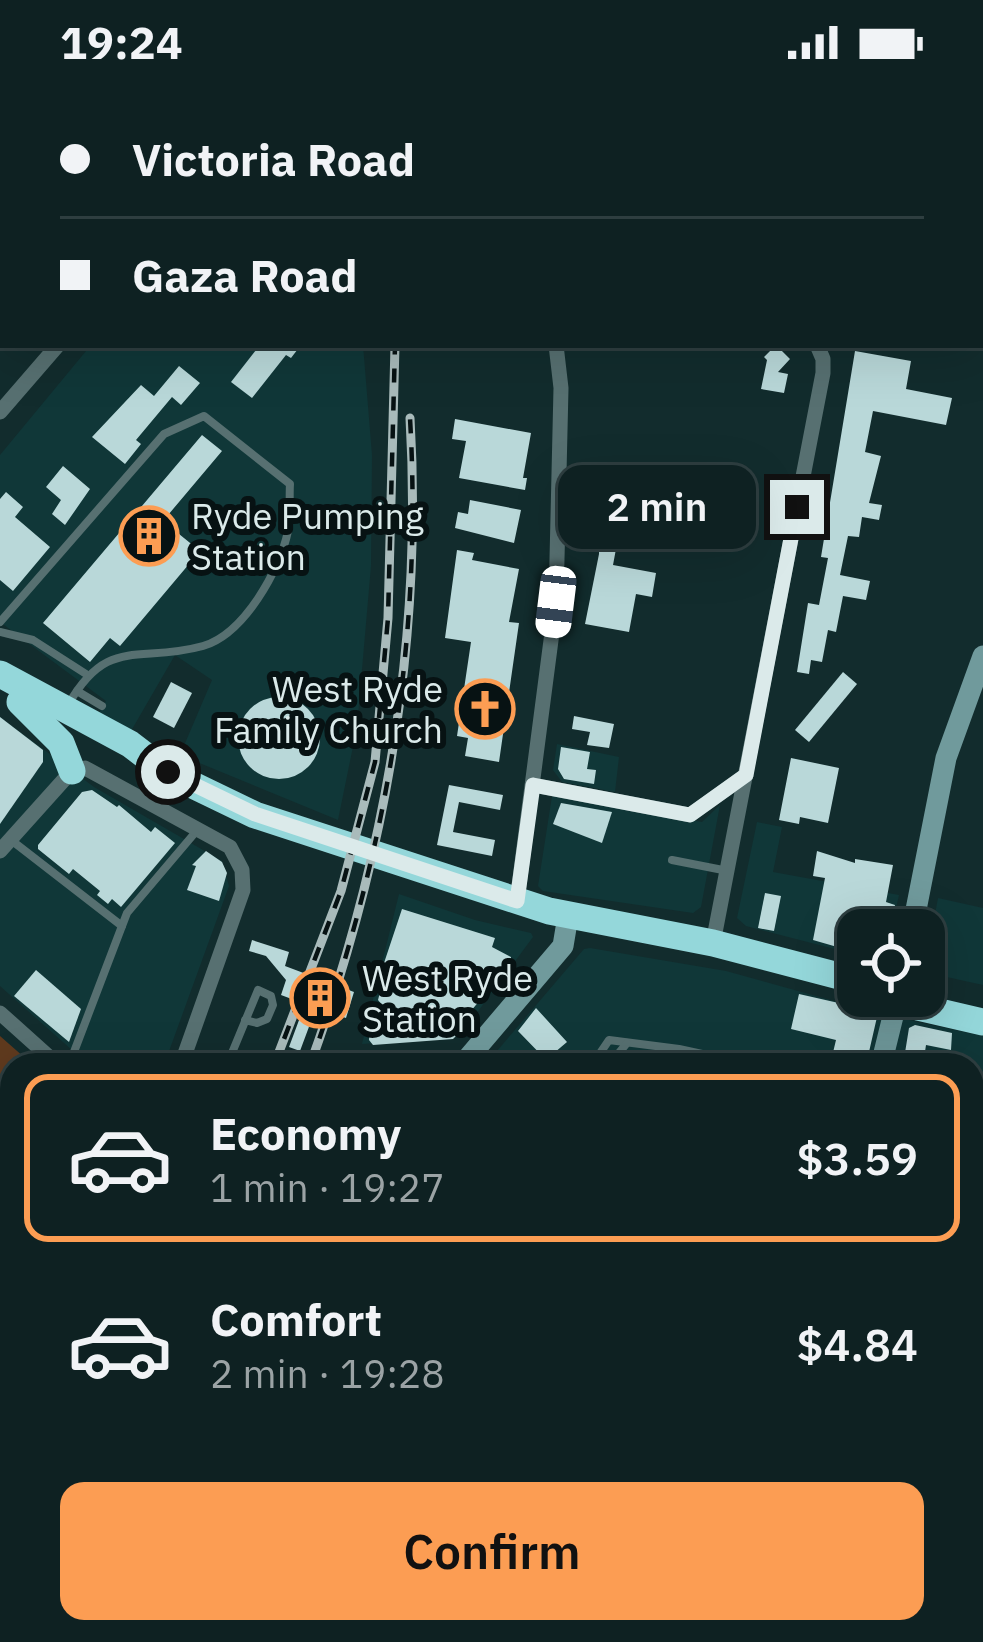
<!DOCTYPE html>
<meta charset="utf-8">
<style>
body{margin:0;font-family:"IBM Plex Sans",sans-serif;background:#1c2e2f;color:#f1f3f6;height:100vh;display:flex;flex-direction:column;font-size:45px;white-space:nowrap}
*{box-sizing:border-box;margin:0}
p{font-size:39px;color:#9ba3a5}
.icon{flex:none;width:66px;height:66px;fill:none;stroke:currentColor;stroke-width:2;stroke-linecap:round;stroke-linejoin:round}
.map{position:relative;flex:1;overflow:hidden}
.sheet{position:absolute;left:0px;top:969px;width:984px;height:591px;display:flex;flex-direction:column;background:#0e2122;border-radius:36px 36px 0 0;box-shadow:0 12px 48px #0002,0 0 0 3px #2e3e40}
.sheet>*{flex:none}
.top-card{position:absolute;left:0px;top:0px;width:984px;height:264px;box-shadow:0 12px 48px #0002,0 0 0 3px #2e3e40;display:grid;align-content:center;height:264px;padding:0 60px;background:#0e2122}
.fabs{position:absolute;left:837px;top:825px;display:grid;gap:24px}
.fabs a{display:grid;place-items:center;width:108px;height:108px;border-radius:24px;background:#0e2122;box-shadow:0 12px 48px #0002,0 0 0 3px #2e3e40;font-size:60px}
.end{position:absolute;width:54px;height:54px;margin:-27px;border:15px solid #dbeaea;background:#111;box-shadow:0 0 0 6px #111}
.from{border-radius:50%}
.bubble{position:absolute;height:84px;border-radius:24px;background:#0e2122;box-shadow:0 12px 48px #0002,0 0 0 3px #2e3e40;font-size:39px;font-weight:600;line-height:84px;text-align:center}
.car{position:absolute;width:36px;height:72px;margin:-36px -18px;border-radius:15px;box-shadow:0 0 9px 3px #0007;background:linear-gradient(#fff 24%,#345 0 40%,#fff 0 76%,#345 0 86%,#fff 0)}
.top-card b{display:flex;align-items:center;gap:42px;height:114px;font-size:45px}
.top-card b+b{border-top:3px solid #2e3e40}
.top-card i{width:30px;height:30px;background:#f1f3f6}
ul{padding:21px 0 0;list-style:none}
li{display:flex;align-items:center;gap:36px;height:168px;margin:0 24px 18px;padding:0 36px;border:6px solid transparent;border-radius:24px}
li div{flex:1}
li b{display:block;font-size:45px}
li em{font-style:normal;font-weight:600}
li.active{border-color:#fc9d53}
li>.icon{width:108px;height:108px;stroke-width:1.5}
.button{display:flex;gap:24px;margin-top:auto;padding:24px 60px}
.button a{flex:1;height:138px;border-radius:24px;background:#fc9d53;color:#111;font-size:48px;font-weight:600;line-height:138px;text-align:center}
.status{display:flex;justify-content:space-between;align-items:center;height:84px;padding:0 60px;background:#0e2122;direction:ltr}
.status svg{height:33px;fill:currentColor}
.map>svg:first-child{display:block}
</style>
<div class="status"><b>19:24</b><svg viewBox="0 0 49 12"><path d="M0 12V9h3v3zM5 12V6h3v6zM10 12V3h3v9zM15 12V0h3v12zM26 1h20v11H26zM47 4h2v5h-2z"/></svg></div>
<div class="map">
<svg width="983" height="1558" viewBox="0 0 983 1558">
<rect width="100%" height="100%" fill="#122c2d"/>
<g fill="#103738">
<path d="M91 261H363L372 371 371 482 357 643 338 736 180 671 212 596 175 571 131 647 99 629 106 617 0 538V371Z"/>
<path d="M0 633 94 703 222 777 229 802 164 981H79L81 974 0 902Z"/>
<path d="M557 660 619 673 615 708 562 698 553 686Z"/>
<path d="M552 712 702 738 720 721 701 823 693 829 543 807 538 802Z"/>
<path d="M757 738 782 743 773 788 899 811 891 846H858V871L746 842 737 834Z"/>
<path d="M399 810 475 836 531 849 533 853 459 953 362 960Z"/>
<path d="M938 814 983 824V901L924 888Z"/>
<path d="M590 864 726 887 881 930 983 952V1026L972 1024V981H485L584 865Z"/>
</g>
<path fill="#5f3a1e" d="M0 952 33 981H12V1089L0 1115Z"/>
<g fill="#b9d8d9">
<path d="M260 261H301L291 274 286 271 252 314 231 298Z"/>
<path d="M776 261 790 275 778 288 788 290 784 309 761 305 767 276 764 273Z"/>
<path d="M855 267 911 277 906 305 952 314 946 341 873 327 865 368 881 372 869 419 882 421 879 436 862 433 859 453 848 452 840 491 870 497 866 516 843 512 836 548 828 546 822 578 811 576 809 590 797 588 808 519 819 521 828 474 821 473Z"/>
<path d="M179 282 200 299 181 321 172 313 136 356 141 360 125 380 92 353 141 301 154 312Z"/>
<path d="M455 335 531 349 523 394H527L525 406 459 394 466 357 452 355Z"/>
<path d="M202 351 222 367 163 437 200 467 120 562 110 554 90 578 43 539Z"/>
<path d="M63 382 90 405 65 441 52 430 61 416 46 403Z"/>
<path d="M6 408 23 423 15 433 50 463 13 507 0 496V415Z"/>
<path d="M470 416 521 426 514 459 455 444 458 428 468 430Z"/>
<path d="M594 433 621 438 613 481 656 489 652 513 636 510 629 548 585 540 599 470V463H596L599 446 592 445Z"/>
<path d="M457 466 474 469 472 476 519 485 509 538 519 539 499 678 465 672 468 654 457 652 471 558 445 554Z"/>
<path d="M843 588 857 600 809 658 795 646Z"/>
<path d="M171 598 192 609 174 644 153 633Z"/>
<circle cx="279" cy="654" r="41"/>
<path d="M574 632 614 640 609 664 587 661 590 648 572 645Z"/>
<path d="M0 633 43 666V678L0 740Z"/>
<path d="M561 663 590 668 587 685 596 686 594 700 564 695 558 685Z"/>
<path d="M791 674 839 684 828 739 800 733 799 740 779 736Z"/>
<path d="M449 701 503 711 500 726 459 718 453 748 495 756 492 772 437 761Z"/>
<path d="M92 706 117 723 119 721 151 748 155 743 175 759 121 823 112 815 108 820 97 811 100 807 73 785 69 790 38 765V761L82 708Z"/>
<path d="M561 719 612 728 602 759 553 740Z"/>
<path d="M206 767 222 778 227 789 219 817 187 806 196 782 192 781Z"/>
<path d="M817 767 855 779V775L893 781 886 818 895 821 890 846H858V869L813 856 825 794 813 792Z"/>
<path d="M765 809 781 812 774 847 758 844Z"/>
<path d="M402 825 495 854 492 863 511 873V879L460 940 461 947 453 955 373 961 369 956 370 937 383 922 378 916 386 885 383 882Z"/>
<path d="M252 856 289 868 285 882 354 908 346 934 316 924 300 967 289 963 305 920 281 911 286 896 266 872 249 867Z"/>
<path d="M36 886 81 925 69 958 14 912Z"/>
<path d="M799 910 874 927 877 933 866 981H830L836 956 791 945Z"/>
<path d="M536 924 567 958 554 969 565 981H551L518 947Z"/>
<path d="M915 941 952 949 951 966 926 961 923 981H903L909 944Z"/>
<path d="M0 1244 12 1251V1488L0 1479Z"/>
</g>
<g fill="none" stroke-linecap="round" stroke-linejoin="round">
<g stroke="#577071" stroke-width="8">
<path d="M347 0V3"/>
<path d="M543 0 547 3"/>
<path d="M292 3 295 0"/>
<path d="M735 3 738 0"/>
<path d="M0 538 164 350 204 332 290 400C289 415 291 432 288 447 280 486 244 550 203 562 138 580 108 551 68 621"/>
<path d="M0 548 33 556 86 590"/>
<path d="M77 607 102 622"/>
<path d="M11 756 122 842 69 981"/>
<path d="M672 776 728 787"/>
<path d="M122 842 127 829 199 744"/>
<path d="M227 981 258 906 271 912 273 921 267 935 257 939 245 936"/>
<path d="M373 981 397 974 463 971"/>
<path d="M592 981 609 956 679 965 753 981"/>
<path d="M609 981 627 959"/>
<path d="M972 1029 983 1030"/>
<path d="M0 1490 12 1500"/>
</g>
<g stroke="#577071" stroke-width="15">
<path d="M195 0 198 3"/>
<path d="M794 0 797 3"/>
<path d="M591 3 592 0"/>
<path d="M0 328 58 261"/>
<path d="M533 701 690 731 746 691"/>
<path d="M0 767 70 689 85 684 230 763 242 786 243 806 181 981"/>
<path d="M517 817 556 518 561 304 556 261"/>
<path d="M713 859 823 289V275L817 261"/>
<path d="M0 929 58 981"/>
<path d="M0 1139 12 1112"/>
<path d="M972 1142 983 1143"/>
<path d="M373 1548 441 1552 459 1558"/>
<path d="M759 1548 762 1558"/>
</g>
<g stroke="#709a9c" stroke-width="21">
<path d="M912 846 946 674 983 572"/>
<path d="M462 981 563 862 568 832"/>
<path d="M881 981 898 912"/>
<path d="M0 1224 12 1231"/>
<path d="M972 1356 983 1380"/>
<path d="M75 1548V1558"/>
<path d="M213 1548 214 1558"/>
<path d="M12 1558 21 1548"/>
</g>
<g stroke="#94d7da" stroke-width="27">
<path d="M0 590 130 660 168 689 255 731 549 827 713 859 858 897"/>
<path d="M20 618 61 659 72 687"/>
<path d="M905 912 918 923 983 938"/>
</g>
<g stroke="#a9bbbb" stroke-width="9">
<g id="rail">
<path d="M373 0 374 3"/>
<path d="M274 981 341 807 375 678 388 534 395 261"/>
<path d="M310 981C386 772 423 557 410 334"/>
<path d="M129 1558V1548"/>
<path d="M149 1558V1548"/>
</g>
</g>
<use href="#rail" stroke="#071213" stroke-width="4.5" stroke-dasharray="14" stroke-linecap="butt"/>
</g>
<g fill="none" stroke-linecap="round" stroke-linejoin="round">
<path stroke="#dbeaea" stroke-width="15" d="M168 688 255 730 517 817 533 701 690 731 746 691 797 423"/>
</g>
<defs>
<g id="building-ring" transform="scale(3)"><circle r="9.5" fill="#071213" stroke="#fc9d53" stroke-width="1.5"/><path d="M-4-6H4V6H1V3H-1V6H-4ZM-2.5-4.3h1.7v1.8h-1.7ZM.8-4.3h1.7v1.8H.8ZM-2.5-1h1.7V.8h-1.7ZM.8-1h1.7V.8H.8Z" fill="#fc9d53"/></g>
<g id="church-ring" transform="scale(3)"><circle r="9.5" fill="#071213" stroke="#fc9d53" stroke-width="1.5"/><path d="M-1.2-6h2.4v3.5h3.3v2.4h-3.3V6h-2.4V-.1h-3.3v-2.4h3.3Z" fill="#fc9d53"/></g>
</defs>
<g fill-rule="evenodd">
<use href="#building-ring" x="149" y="452"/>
<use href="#church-ring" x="485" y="625"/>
<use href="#building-ring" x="320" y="914"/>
</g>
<g text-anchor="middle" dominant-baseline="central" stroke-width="12" stroke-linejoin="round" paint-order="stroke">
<g font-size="36" fill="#dbeaea" stroke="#071213" text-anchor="start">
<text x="191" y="431">Ryde Pumping<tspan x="191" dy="41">Station</tspan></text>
<text x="443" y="604" text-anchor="end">West Ryde<tspan x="443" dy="41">Family Church</tspan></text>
<text x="362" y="893">West Ryde<tspan x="362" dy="41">Station</tspan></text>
</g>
</g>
</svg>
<div class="fabs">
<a><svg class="icon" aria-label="locate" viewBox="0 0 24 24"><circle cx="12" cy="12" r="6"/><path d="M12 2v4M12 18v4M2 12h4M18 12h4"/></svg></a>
</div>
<i class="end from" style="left:168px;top:688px"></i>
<i class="end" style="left:797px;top:423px"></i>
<div class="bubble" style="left:558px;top:381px;width:198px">2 min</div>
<i class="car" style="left:556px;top:518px;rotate:187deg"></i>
<div class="top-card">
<b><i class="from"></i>Victoria Road</b>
<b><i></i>Gaza Road</b>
</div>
<section class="sheet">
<ul>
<li class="active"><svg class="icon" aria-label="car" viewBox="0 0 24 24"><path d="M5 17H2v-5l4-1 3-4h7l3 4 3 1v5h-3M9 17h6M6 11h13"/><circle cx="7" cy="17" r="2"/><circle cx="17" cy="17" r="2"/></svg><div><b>Economy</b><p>1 min · 19:27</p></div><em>$3.59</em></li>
<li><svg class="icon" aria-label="car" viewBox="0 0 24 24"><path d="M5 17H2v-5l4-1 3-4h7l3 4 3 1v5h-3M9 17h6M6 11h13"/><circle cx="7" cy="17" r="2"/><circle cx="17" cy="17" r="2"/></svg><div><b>Comfort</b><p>2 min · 19:28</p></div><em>$4.84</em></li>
</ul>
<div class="button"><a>Confirm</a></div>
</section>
</div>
